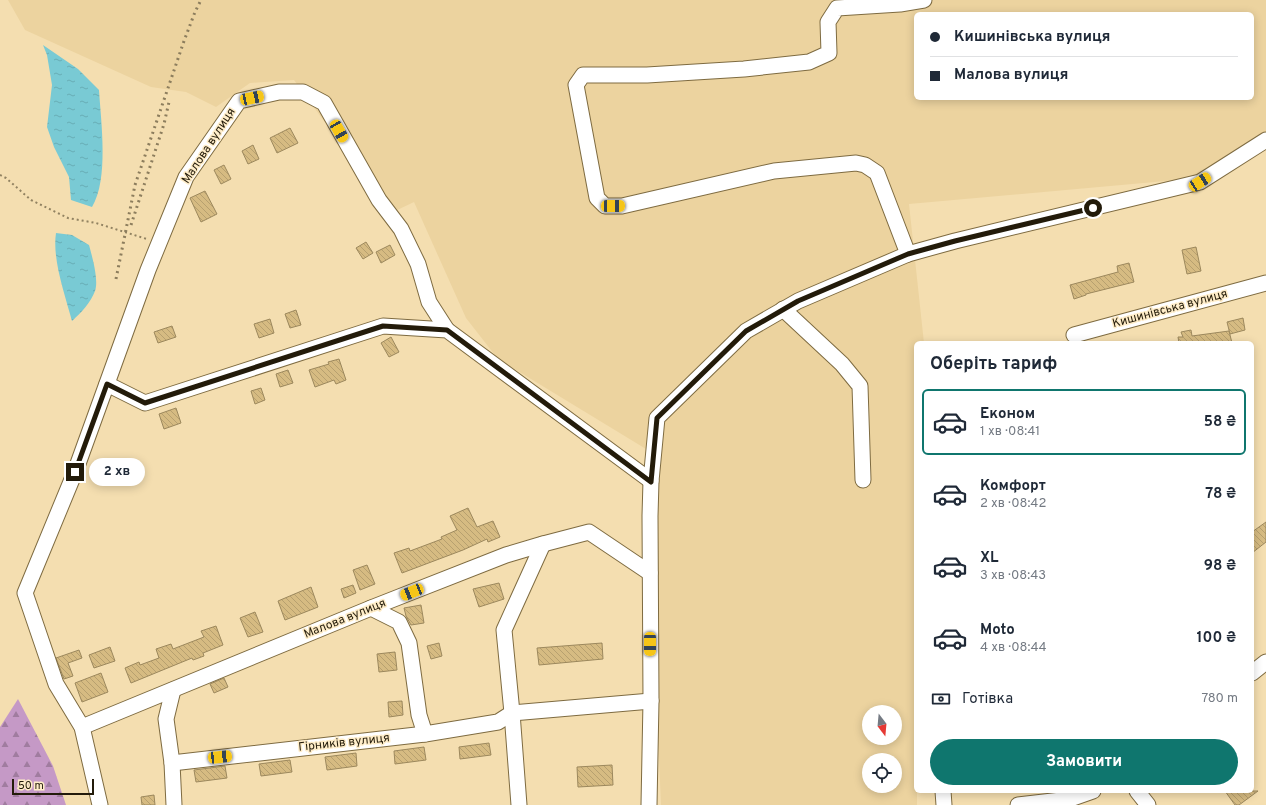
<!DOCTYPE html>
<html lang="uk">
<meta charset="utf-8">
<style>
body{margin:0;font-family:Overpass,sans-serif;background:#f2f2f3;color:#1f2937;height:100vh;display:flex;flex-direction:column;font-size:15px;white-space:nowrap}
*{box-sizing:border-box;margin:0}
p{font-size:13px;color:#747a83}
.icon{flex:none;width:22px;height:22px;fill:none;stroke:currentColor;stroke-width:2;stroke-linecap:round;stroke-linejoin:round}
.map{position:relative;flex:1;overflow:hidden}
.drawer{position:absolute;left:914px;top:341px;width:340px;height:452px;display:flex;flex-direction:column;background:#fff;border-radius:6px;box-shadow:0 2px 10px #0003}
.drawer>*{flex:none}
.banner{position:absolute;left:914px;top:12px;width:340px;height:88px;border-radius:6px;box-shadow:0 2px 10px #0003;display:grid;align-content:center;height:88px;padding:0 16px;background:#fff}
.needle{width:26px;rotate:164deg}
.controls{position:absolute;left:862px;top:705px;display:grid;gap:8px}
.controls a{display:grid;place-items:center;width:40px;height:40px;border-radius:50%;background:#fff;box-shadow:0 2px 10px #0003;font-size:20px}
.scale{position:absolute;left:12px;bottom:10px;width:82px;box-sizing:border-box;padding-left:4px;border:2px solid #231b0a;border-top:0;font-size:11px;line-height:14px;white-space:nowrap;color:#231b0a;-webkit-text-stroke:3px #feecc7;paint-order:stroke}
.end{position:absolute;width:18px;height:18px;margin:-9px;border:5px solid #231b0a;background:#fff;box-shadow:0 0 0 2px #fff}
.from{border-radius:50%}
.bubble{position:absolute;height:28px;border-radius:14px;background:#fff;box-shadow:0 2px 10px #0003;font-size:13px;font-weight:700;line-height:28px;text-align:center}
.car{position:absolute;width:12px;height:24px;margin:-12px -6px;border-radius:5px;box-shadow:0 0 3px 1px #0007;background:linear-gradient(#f5c518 24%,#345 0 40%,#f5c518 0 76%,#345 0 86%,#f5c518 0)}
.banner b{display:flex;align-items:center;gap:14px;height:38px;font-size:15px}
.banner b+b{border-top:1px solid #e0e1e3}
.banner i{width:10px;height:10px;background:#1f2937}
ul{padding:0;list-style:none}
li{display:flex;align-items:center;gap:12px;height:66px;margin:0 8px 6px;padding:0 8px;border:2px solid transparent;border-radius:6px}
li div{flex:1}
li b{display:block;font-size:15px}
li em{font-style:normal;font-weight:700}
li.selected{border-color:#0f766e}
li>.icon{width:36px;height:36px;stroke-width:1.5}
h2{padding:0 16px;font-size:18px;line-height:48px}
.pay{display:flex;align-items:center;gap:10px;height:44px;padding:0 16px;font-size:15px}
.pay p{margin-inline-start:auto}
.cta{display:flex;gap:8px;margin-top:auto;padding:8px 16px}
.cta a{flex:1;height:46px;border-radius:24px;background:#0f766e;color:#fff;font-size:16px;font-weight:700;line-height:46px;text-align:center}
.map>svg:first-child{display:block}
</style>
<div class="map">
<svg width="1266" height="805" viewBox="0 0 1266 805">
<defs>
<pattern id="forest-firs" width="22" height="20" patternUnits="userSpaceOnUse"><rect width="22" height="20" fill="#c599c6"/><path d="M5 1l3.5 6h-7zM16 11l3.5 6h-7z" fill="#a07c9f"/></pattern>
<pattern id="water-ripples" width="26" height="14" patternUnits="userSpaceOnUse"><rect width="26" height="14" fill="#79cad4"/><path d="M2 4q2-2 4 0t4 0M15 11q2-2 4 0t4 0" fill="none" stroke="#68adb5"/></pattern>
<pattern id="building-back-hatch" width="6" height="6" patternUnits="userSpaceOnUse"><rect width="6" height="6" fill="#d6bb82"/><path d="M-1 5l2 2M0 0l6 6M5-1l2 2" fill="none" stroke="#b7a06f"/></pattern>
</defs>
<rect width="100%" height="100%" fill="#f4deb0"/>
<path fill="#ecd39f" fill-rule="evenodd" d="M8 0H1266V135L1199 178 909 204 924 343H916L917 805H661L646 449 498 359 466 318 414 202 391 213 294 80 250 83 216 107 186 92 151 87 25 30ZM916 14H1252V98H916ZM869 712H895V738H869ZM869 760H895V786H869Z"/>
<path fill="url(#forest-firs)" d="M18 699 53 766 66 805H0V727Z"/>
<g fill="url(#water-ripples)">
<path d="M43 45 78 69 99 90C101 123 109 179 92 207L71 200 69 177 54 147 47 127 52 85 47 55Z"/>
<path d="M56 233 72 235 89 245C92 256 99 280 95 291 91 302 81 313 72 321 65 295 52 259 56 233Z"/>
</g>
<g fill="url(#building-back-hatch)" stroke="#9c885d">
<path d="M290 128 298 143 277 153 270 138Z"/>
<path d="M253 145 259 159 248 164 242 151Z"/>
<path d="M224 165 231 179 221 184 214 170Z"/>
<path d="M205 191 217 214 201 222 190 198Z"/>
<path d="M366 242 373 253 363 259 356 248Z"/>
<path d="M390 245 395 255 381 263 376 252Z"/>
<path d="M1196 247 1201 271 1187 274 1182 250Z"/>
<path d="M1129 263 1134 282 1086 294V295L1074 299 1070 285 1118 272 1117 266Z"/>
<path d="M296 310 301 325 290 328 285 314Z"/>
<path d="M1243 318 1245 330 1230 334 1227 322Z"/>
<path d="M270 319 274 333 259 338 254 324Z"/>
<path d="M172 326 176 337 158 343 154 332Z"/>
<path d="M1191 330 1192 336 1229 331 1232 343H1179L1178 337H1183L1181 332Z"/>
<path d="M391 337 399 352 389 357 381 343Z"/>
<path d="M339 359 346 380 336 384 334 380 315 387 309 370 329 364 328 362Z"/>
<path d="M288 370 293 383 280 387 276 374Z"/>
<path d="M261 388 265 400 255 404 251 391Z"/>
<path d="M176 408 181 423 164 429 159 414Z"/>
<path d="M468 508 477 527 493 521 500 537 488 542 487 539 463 550 402 573 394 553 409 548 410 551 442 539 441 537 457 530 450 516Z"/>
<path d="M1266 522V542L1252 553V532Z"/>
<path d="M367 565 375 584 360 590 353 570Z"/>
<path d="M499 583 504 599 479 607 473 589Z"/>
<path d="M353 585 356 593 344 598 341 589Z"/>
<path d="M311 587 318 607 285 620 278 601Z"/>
<path d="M421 605 424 623 411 625 406 616 404 608Z"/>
<path d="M255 612 263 632 248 637 240 618Z"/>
<path d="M216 626 223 645 203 653 204 656 193 660 192 658 131 683 125 668 139 662 140 665 159 658 156 649 171 644 173 649 204 637 201 631Z"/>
<path d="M439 643 442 656 431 659 427 646Z"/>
<path d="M602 643 603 659 539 665 537 648Z"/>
<path d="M110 647 115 661 94 668 89 655Z"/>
<path d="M79 650 82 658 68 663 73 676 64 679 56 658Z"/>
<path d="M395 652 397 670 379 672 377 654Z"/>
<path d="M101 673 108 692 82 702 75 683Z"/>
<path d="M224 678 228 687 214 693 210 684Z"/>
<path d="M402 701 403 715 389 717 388 702Z"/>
<path d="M489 743 491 755 460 759 459 747Z"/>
<path d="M424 747 426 760 395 764 394 751Z"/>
<path d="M356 753 357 766 327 770 325 757Z"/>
<path d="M290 760 292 772 261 776 259 764Z"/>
<path d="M612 765 613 785 578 787 577 767Z"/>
<path d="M225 766 227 778 196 782 194 770Z"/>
<path d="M1225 791H1258L1239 805H1235Z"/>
<path d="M154 795 155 805H142L141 797Z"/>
</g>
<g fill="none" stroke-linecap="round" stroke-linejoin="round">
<g stroke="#7e6b41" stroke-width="17">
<g id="minor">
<path d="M908 254 877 173 865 165 856 163 774 171 622 206H605L597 198 576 85 583 75H647L744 69 809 62 829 53 828 22 837 8 900 4 924 0"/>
<path d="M783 309 842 364 860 386 863 480"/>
<path d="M1074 335 1266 283"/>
<path d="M107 384 145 403 383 326 447 330 651 481"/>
<path d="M371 608 399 622 409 643 419 715 425 734"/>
<path d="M1252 673 1266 662"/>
<path d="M173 690 166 719 172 763 174 805"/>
<path d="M82 727 371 608 506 555 543 544 589 532 650 573"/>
<path d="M172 763 425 734 498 722 512 713 651 701"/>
<path d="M943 791 944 805"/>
<path d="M1137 791 1148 805"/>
<path d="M100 805 82 727 56 684 25 593 75 472 148 270 186 177 239 101 279 92H303L324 103 379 200 401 229 418 264 429 302 447 330"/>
<path d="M519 805 512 713 504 630 543 544"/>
<path d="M649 805 651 701 650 516 651 481 657 418 746 331 798 301 908 254 955 241 1200 182 1266 140"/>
<path d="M1018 805 1070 799 1093 791"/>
</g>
</g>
<path stroke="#918261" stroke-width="2" stroke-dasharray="2 3" stroke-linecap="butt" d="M0 175 6 178 31 200 68 218 96 223 147 239"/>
<use href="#minor" stroke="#fff" stroke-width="15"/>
<g stroke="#8c7d5d" stroke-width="3" stroke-dasharray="2 4" stroke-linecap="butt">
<path d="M131 225 164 124 169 102"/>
<path d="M116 279 135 185 184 41 195 12 201 0"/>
</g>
</g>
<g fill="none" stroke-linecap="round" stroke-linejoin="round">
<path stroke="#231b0a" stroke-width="5" d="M75 472 107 384 145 403 383 326 447 330 651 482 657 418 746 331 798 301 908 254 955 241 1093 208"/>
</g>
<g text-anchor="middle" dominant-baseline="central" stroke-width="3" stroke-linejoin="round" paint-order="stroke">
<g font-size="12" fill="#231b0a" stroke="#feecc7">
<text transform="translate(209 146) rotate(-57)">Малова вулиця</text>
<text transform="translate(1170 309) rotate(-15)">Кишинівська вулиця</text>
<text transform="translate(345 619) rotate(-22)">Малова вулиця</text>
<text transform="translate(344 743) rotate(-6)">Гірників вулиця</text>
</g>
</g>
</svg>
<div class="controls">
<a><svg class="needle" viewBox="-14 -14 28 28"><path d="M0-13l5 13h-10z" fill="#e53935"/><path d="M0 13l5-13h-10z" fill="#747a83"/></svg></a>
<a><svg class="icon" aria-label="locate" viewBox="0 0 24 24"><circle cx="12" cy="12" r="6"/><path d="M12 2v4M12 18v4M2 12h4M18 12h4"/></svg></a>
</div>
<div class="scale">50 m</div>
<i class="end from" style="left:1093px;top:208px"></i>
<i class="end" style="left:75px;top:472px"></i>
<div class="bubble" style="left:89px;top:458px;width:56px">2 хв</div>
<i class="car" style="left:252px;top:98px;rotate:78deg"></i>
<i class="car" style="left:339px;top:131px;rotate:150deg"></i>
<i class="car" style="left:1200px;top:182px;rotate:57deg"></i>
<i class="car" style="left:613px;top:206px;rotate:89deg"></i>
<i class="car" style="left:412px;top:592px;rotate:248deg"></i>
<i class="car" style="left:650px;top:644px;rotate:180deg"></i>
<i class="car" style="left:220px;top:757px;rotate:84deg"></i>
<div class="banner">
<b><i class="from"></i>Кишинівська вулиця</b>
<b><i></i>Малова вулиця</b>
</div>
<section class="drawer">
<h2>Оберіть тариф</h2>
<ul>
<li class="selected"><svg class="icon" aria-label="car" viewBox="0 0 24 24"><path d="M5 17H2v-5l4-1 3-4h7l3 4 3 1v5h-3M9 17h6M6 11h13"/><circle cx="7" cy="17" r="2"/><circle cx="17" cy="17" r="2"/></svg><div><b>Економ</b><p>1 хв · 08:41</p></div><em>58 ₴</em></li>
<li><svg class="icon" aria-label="car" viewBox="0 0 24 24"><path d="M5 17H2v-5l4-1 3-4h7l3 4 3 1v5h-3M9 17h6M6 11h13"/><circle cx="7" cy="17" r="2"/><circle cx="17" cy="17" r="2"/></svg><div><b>Комфорт</b><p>2 хв · 08:42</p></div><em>78 ₴</em></li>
<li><svg class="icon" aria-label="car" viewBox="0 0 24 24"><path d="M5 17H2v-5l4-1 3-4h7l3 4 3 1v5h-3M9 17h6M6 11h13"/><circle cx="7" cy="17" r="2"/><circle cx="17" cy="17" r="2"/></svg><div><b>XL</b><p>3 хв · 08:43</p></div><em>98 ₴</em></li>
<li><svg class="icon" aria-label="car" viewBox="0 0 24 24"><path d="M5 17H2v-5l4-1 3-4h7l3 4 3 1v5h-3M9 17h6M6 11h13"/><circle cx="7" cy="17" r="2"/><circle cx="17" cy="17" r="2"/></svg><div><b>Moto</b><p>4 хв · 08:44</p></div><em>100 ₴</em></li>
</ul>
<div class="pay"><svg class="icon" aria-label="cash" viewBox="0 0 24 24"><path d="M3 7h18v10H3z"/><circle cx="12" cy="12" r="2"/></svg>Готівка<p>780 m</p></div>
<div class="cta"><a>Замовити</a></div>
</section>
</div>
